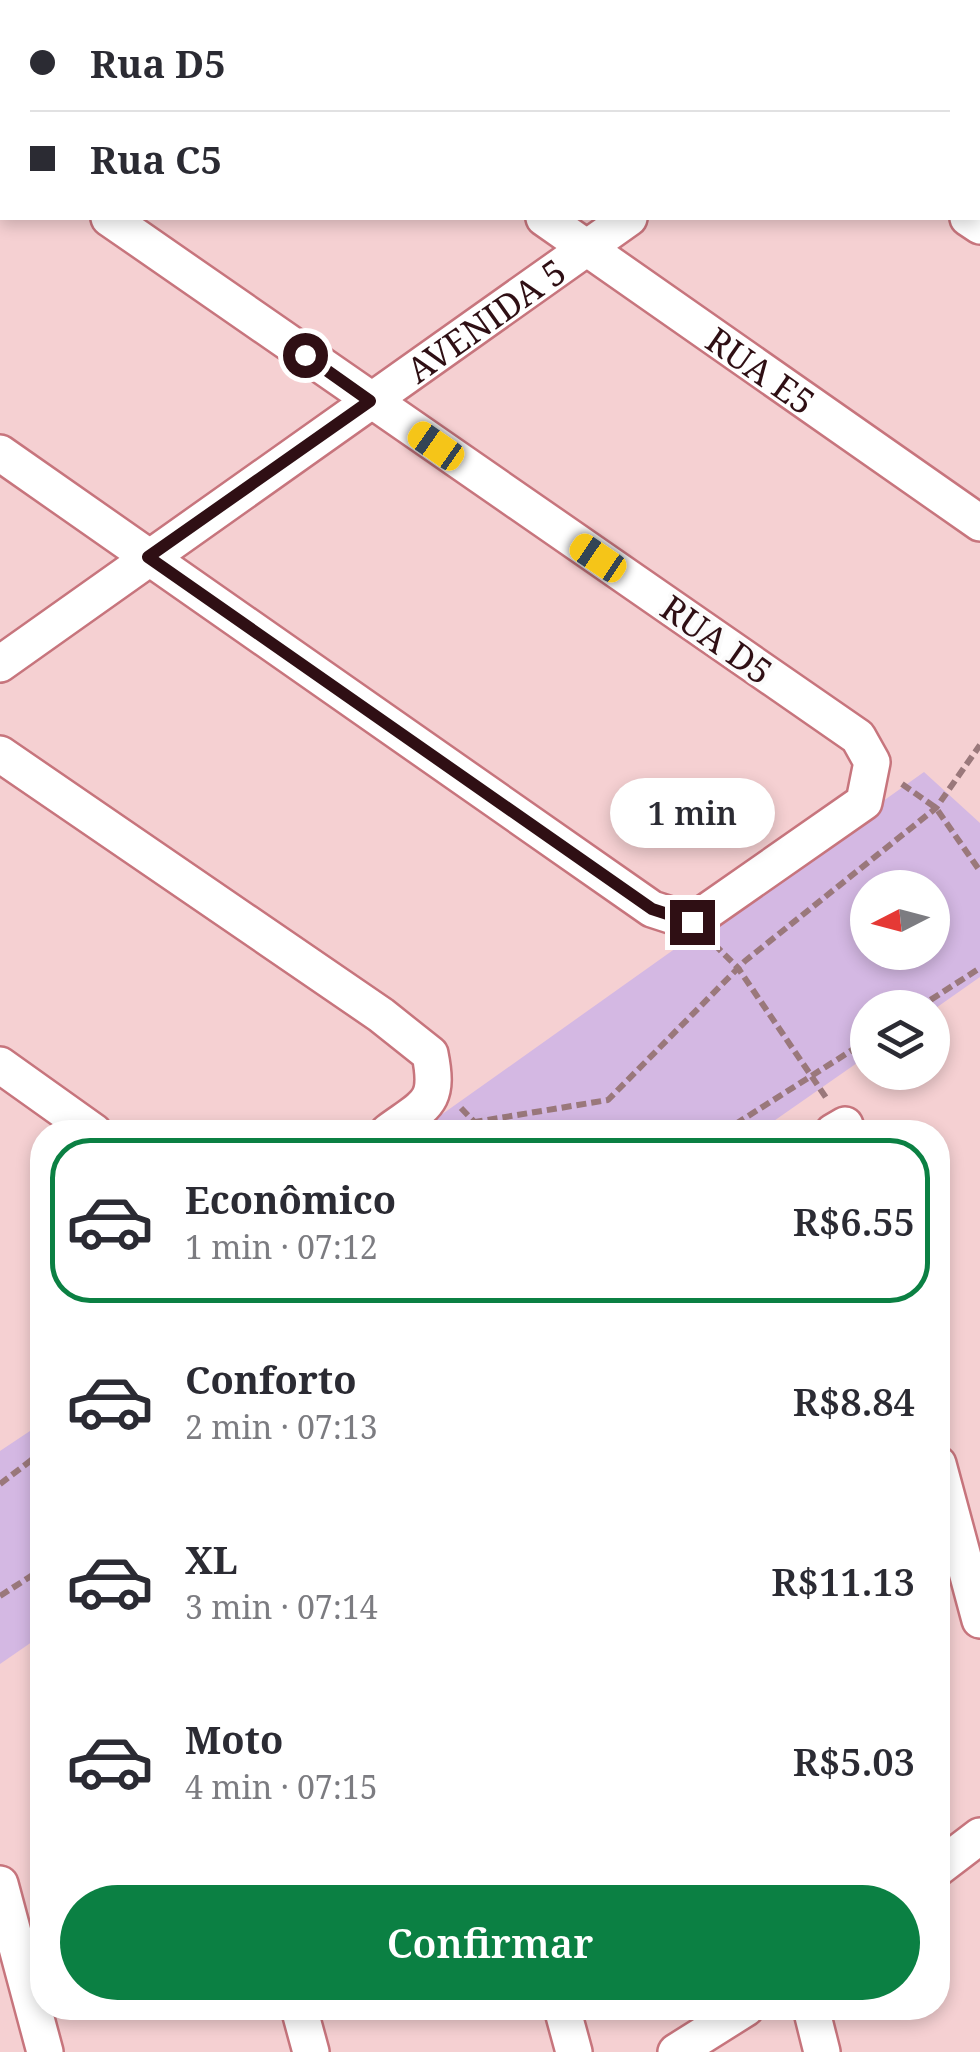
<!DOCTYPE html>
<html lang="pt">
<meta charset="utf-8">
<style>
body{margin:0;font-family:"Noto Serif",serif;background:#f7f7f7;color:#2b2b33;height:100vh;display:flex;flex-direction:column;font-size:38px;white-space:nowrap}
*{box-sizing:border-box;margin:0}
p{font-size:32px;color:#7c7c81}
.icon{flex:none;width:55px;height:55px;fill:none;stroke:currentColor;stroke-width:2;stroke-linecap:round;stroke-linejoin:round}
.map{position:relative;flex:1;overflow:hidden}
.side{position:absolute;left:30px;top:1120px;width:920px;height:900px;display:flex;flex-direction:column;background:#fff;border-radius:40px;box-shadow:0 5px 15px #0003}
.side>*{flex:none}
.guide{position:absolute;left:0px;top:0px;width:980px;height:220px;box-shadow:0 5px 15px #0003;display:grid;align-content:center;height:220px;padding:0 30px;background:#fff}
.needle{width:65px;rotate:264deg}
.buttons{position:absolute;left:850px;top:870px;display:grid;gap:20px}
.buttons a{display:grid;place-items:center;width:100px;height:100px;border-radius:50%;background:#fff;box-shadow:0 5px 15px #0003;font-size:50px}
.end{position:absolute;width:45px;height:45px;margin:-22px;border:12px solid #2f0f14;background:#fff;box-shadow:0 0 0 5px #fff}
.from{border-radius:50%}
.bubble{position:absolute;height:70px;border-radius:35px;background:#fff;box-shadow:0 5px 15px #0003;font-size:32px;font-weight:600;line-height:70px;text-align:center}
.car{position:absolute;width:30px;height:60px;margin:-30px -15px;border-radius:12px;box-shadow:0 0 8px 2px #0007;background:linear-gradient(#f5c518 24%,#345 0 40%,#f5c518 0 76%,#345 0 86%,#f5c518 0)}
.guide b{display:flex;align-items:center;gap:35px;height:95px;font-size:38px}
.guide b+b{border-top:2px solid #e1e1e2}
.guide i{width:25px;height:25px;background:#2b2b33}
ul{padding:18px 0 0;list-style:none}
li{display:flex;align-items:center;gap:30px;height:165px;margin:0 20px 15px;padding:0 10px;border:5px solid transparent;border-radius:40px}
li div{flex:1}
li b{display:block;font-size:38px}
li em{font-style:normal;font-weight:600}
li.on{border-color:#0b8043}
li>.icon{width:90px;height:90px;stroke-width:1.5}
.action{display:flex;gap:20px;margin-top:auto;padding:20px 30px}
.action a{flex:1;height:115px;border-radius:60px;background:#0b8043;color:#fff;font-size:40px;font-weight:600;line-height:115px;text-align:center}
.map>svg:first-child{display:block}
</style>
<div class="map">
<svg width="980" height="2052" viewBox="0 0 980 2052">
<rect width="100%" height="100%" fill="#f5d0d2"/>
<g fill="#d4b8e3" fill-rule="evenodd">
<path d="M924 772 980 823V977L933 1010 932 1008H868L867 1056 758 1132H417ZM868 888H932V952H868Z"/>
<path d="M42 1423V1635L0 1664V1451Z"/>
</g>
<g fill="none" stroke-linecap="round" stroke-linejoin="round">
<g stroke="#c7757d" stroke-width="40">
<g id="minor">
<path d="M229 0 233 2"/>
<path d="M666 0 670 2"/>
<path d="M940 2 943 0"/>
<path d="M0 141 2 142"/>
<path id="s1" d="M544 218 980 523"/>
<path d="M968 218 980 226"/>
<path d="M0 453 652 909 692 922 864 802 872 762 858 737 109 218"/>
<path id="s2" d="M0 664 629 218"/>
<path d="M0 754 381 1015 430 1054C440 1104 426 1104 388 1132"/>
<path d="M0 1065 94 1132"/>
<path d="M833 1132 845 1125 847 1132"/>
<path d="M938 1464 980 1620"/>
<path d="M938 1868 980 1836"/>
<path d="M0 1884 45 2052"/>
<path d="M299 2008 311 2052"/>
<path d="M562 2008 574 2052"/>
<path d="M811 2008 822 2052"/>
<path d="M676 2052 746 2008"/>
</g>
</g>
<g stroke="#9a787b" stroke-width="6" stroke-dasharray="10 5" stroke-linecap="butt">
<path d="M902 784 936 808 980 871"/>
<path d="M714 944 738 968 827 1099"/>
<path d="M918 1008 980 968"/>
<path d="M461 1108 484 1132"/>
<path d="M461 1132 475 1122 608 1100 745 961 936 808 980 745"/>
<path d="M723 1132 868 1040"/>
<path d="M0 1484 42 1452"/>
<path d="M0 1596 42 1569"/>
</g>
<use href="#minor" stroke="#fff" stroke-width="35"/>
</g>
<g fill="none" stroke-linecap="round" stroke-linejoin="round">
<path stroke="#2f0f14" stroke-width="12" d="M305 355 370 401 148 557 652 909 692 922"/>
</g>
<g text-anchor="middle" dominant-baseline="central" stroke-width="8" stroke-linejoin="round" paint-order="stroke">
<g font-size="35" fill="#2f0f14" stroke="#fbfbfb">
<text stroke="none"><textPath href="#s2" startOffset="595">AVENIDA 5</textPath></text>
<text stroke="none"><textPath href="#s1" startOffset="265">RUA E5</textPath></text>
<text transform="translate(717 639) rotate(35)">RUA D5</text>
</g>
</g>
</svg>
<div class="buttons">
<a><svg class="needle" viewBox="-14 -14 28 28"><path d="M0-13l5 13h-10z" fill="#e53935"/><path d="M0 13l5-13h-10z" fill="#7c7c81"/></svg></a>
<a><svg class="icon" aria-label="layers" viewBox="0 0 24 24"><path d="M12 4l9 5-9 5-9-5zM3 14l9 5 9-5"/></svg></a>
</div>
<i class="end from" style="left:305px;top:355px"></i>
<i class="end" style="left:692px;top:922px"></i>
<div class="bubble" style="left:610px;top:778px;width:165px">1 min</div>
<i class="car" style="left:436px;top:446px;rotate:305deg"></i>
<i class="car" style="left:598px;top:558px;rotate:304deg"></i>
<div class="guide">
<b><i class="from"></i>Rua D5</b>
<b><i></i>Rua C5</b>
</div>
<section class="side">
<ul>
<li class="on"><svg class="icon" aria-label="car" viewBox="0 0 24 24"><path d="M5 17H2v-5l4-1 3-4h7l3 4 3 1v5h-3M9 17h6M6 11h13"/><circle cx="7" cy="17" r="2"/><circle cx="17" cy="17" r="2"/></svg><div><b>Econômico</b><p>1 min · 07:12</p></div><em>R$6.55</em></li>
<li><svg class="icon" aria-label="car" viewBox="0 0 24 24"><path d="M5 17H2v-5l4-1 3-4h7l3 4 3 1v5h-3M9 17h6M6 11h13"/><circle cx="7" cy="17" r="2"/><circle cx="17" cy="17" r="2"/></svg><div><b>Conforto</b><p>2 min · 07:13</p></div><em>R$8.84</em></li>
<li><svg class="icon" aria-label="car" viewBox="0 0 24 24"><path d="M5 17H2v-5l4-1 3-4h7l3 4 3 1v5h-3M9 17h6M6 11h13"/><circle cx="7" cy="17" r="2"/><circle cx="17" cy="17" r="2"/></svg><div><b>XL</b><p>3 min · 07:14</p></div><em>R$11.13</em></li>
<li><svg class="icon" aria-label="car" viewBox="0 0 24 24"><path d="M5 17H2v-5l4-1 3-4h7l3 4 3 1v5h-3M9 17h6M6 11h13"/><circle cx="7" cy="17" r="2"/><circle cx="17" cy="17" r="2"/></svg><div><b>Moto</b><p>4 min · 07:15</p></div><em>R$5.03</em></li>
</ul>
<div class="action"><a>Confirmar</a></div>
</section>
</div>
